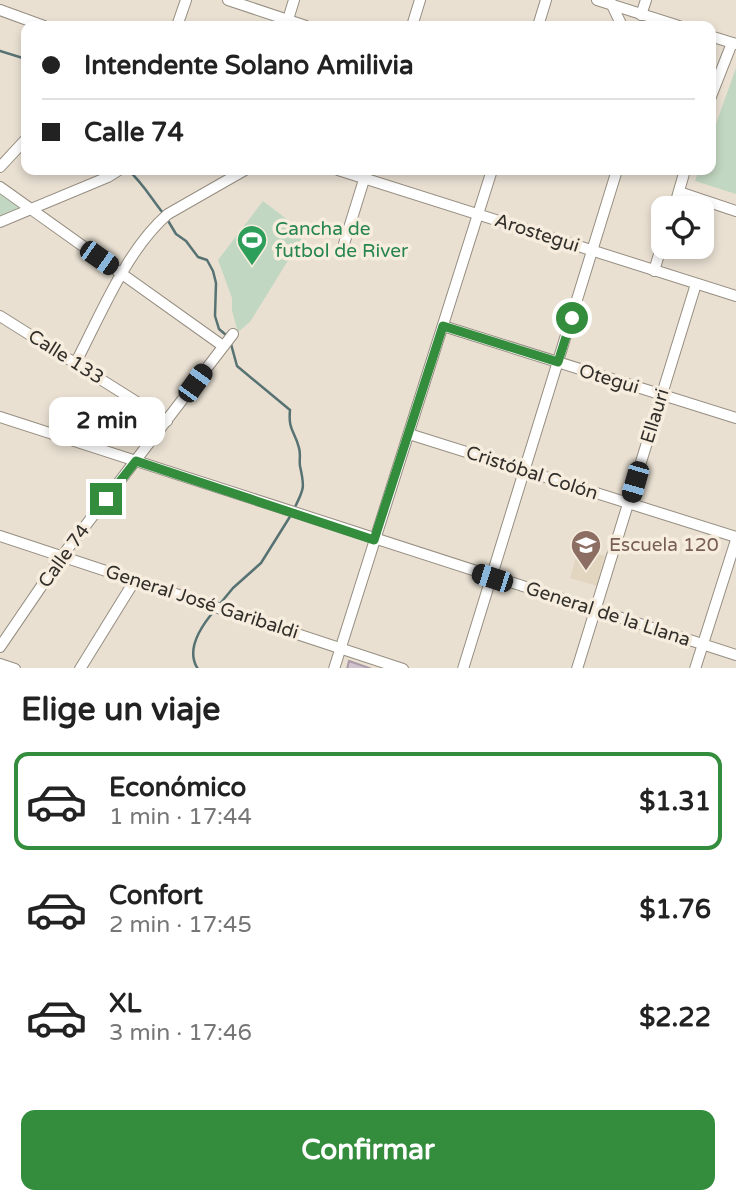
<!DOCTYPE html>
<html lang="es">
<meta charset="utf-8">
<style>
body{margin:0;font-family:"Varela Round",sans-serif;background:#f6f6f6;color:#222;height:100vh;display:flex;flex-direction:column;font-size:26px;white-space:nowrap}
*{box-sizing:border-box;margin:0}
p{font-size:23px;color:#767676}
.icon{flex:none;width:38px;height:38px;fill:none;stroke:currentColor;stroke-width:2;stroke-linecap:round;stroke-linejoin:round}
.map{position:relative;height:668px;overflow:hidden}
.sheet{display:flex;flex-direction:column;background:#fff;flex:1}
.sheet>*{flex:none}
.guide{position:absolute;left:21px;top:21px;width:695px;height:154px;border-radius:14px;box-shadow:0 4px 10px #0003;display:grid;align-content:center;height:154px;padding:0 21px;background:#fff}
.fabs{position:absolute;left:651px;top:196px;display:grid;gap:14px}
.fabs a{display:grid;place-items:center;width:63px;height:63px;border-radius:14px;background:#fff;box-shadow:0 4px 10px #0003;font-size:35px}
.end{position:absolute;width:32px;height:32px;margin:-16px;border:9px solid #338d3d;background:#fff;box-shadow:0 0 0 4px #fff}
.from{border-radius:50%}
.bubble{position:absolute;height:49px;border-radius:14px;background:#fff;box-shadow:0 4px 10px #0003;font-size:23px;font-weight:700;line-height:49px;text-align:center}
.car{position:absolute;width:21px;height:42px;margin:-21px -10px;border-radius:9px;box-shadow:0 0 5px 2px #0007;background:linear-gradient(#222 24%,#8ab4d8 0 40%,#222 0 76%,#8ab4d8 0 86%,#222 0)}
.guide b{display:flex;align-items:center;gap:24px;height:66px;font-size:26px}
.guide b+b{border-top:2px solid #e0e0e0}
.guide i{width:18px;height:18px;background:#222}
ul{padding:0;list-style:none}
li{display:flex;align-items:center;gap:21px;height:98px;margin:0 14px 10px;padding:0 7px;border:4px solid transparent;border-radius:14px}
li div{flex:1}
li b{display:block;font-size:26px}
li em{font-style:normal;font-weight:700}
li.on{border-color:#338d3d}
li>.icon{width:63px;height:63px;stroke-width:1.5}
h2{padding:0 21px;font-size:32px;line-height:84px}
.button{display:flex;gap:14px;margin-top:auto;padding:14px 21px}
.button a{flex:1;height:80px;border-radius:14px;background:#338d3d;color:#fff;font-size:28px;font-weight:700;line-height:80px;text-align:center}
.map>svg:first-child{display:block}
</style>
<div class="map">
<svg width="736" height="669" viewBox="0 0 736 669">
<rect width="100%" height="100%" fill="#e9e0d2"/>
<path fill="#e3d6c1" d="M579 548 605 556 597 586 570 578Z"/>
<g fill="#c2d7c1">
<path d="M736 68V194L695 181 699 170H710L711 138Z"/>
<path d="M0 191 21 207 0 216Z"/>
<path d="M263 201 305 233 250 322 238 332 232 311V298L218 260Z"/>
</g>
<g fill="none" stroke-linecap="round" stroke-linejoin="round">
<g stroke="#577272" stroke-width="2.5">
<path d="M0 51 26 59"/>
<path d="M128 170C142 182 151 198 163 213"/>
<path d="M167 219 176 234 186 241 198 257 207 260 213 271 216 283 215 316 219 329 226 335"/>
<path d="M231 344 237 366 290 410C288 431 295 431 299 448 301 454 299 460 300 466 305 488 304 489 294 509"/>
<path d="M219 605 233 588 261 563 291 515"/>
<path d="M198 669C185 650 202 625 215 610"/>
</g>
</g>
<path fill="#d1c3ce" stroke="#a89ba6" stroke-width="2" d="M349 661 372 669H347Z"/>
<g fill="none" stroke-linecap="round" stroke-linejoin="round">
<g stroke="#968e81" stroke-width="12">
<g id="minor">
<path d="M228 0 306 26"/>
<path d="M597 0 679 26"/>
<path d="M611 3 622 26"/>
<path d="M0 10 44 26"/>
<path d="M641 15 646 0"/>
<path d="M177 26 186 0"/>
<path d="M286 26 294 0"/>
<path d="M412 26 420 0"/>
<path d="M538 26 546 0"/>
<path d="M710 36 736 44"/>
<path d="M710 99 732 43"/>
<path d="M0 167 26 139"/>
<path d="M338 170 736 296"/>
<path d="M0 187 223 346"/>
<path d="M679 192 736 211"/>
<path d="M674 208 685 170"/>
<path d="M0 222 108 177 119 170"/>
<path d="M344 244 367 170"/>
<path d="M654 271 663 241"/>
<path d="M0 316 167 421"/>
<path d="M443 326 736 418"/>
<path d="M76 362C101 314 127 249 168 214L245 170"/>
<path d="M0 417 736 655"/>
<path d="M409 434 736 537"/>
<path d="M0 536 403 669"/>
<path d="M0 647 62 556 233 334"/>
<path d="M0 664 15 669"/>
<path d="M80 669 135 580"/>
<path d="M334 669 492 170"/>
<path d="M463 669 617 170"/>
<path d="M577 669 696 284"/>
<path d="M695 669 736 540"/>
</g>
</g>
<use href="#minor" stroke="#fff" stroke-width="10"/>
</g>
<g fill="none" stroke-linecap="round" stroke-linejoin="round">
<path stroke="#338d3d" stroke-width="9" d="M106 499 136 461 374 540 443 326 558 362 572 318"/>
</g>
<defs>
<g id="stadium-pin" transform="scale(1.575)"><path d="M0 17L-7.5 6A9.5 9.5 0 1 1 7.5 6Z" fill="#2e9e5b" stroke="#f6eddf"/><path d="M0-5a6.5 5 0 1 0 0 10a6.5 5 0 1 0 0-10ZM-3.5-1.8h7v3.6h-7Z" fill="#fff"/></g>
<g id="school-pin" transform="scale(1.575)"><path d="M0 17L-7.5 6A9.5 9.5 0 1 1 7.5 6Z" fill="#8d6e63" stroke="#f6eddf"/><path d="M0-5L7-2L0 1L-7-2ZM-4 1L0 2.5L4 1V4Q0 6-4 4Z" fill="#fff"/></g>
</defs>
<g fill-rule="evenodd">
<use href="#stadium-pin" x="252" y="240"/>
<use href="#school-pin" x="586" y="545"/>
</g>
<g text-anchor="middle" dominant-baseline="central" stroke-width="7" stroke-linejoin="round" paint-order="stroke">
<g font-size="19" fill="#27864d" stroke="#f6eddf" text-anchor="start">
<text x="275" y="229">Cancha de<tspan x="275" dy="22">futbol de River</tspan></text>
</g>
<g font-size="19" fill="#322f2a" stroke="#f6eddf">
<text transform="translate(537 233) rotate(18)">Arostegui</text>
<text transform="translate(66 357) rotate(32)">Calle 133</text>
<text transform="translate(609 379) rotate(17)">Otegui</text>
<text transform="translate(655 416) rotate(-73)">Ellauri</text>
<text transform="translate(532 473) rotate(18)">Cristóbal Colón</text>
<text transform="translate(64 556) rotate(-54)">Calle 74</text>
<text transform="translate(202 602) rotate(18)">General José Garibaldi</text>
<text transform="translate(608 614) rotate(18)">General de la Llana</text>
</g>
<g font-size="19" fill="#785e54" stroke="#f6eddf" text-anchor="start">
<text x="609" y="545">Escuela 120</text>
</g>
</g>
</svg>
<div class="fabs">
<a><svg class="icon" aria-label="locate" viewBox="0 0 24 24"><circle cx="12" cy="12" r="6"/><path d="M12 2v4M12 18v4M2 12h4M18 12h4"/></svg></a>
</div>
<i class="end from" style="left:572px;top:318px"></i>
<i class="end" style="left:106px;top:499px"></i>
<div class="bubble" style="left:49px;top:397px;width:116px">2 min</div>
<i class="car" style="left:99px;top:258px;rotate:125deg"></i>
<i class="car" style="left:195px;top:383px;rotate:36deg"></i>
<i class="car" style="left:635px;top:482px;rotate:196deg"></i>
<i class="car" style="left:492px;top:578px;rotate:288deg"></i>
<div class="guide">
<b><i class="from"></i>Intendente Solano Amilivia</b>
<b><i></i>Calle 74</b>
</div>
</div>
<section class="sheet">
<h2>Elige un viaje</h2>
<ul>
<li class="on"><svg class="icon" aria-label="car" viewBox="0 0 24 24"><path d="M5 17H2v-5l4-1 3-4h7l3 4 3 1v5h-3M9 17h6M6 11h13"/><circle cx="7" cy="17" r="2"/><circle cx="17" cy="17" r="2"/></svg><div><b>Económico</b><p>1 min · 17:44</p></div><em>$1.31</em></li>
<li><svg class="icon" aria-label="car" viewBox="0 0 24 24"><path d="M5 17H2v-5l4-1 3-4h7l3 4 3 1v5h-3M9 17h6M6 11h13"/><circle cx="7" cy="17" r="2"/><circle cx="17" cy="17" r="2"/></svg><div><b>Confort</b><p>2 min · 17:45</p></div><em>$1.76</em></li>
<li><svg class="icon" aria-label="car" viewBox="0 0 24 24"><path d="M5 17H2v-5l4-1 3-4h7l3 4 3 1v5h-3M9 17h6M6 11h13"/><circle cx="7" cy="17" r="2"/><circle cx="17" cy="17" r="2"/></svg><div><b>XL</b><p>3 min · 17:46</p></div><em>$2.22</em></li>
</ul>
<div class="button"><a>Confirmar</a></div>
</section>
